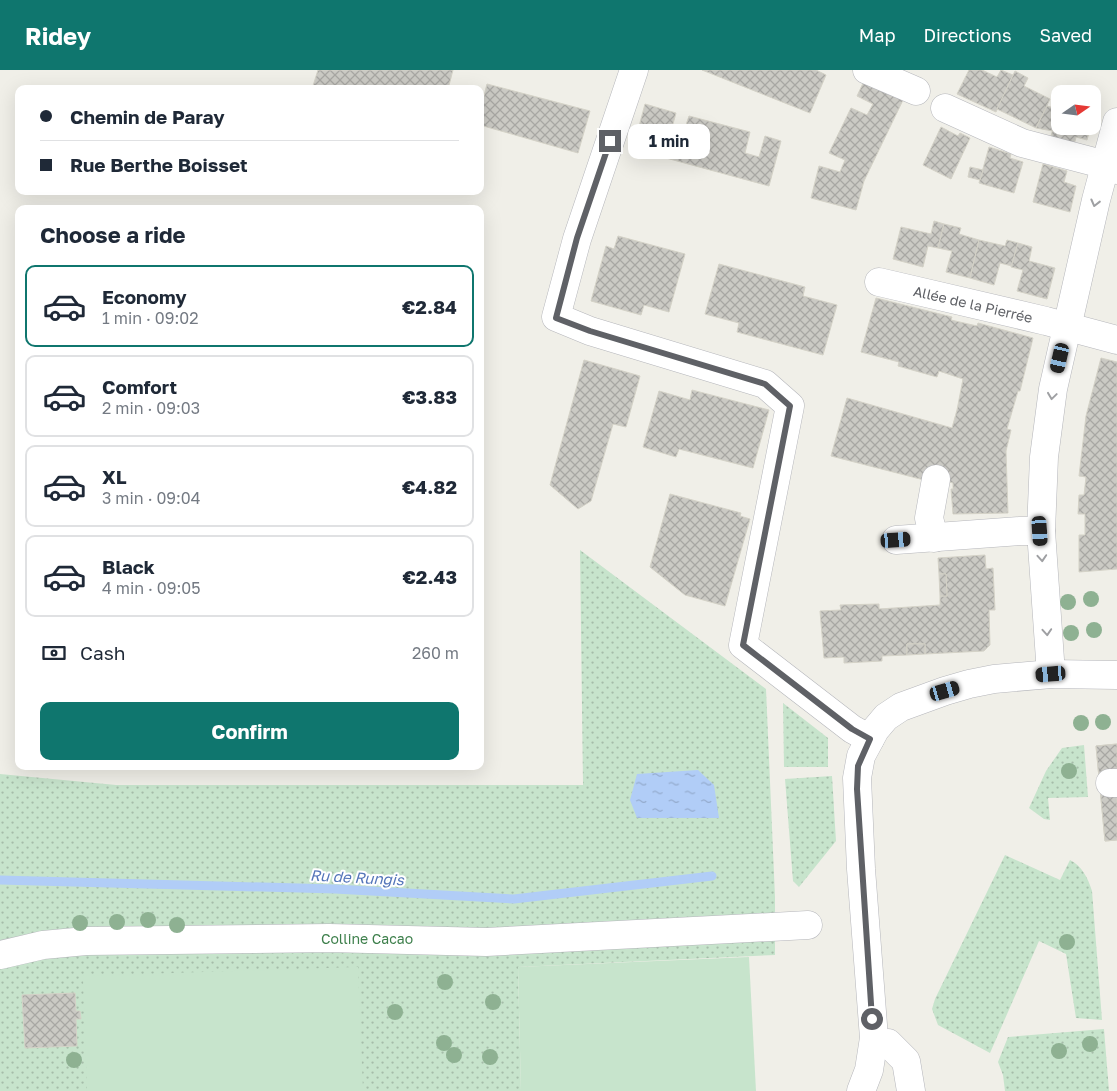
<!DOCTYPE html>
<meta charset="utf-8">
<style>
body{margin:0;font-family:"Golos Text",sans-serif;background:#f6f6f7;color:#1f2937;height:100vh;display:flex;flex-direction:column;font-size:19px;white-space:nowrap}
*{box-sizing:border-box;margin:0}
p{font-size:16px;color:#747a83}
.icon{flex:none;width:28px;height:28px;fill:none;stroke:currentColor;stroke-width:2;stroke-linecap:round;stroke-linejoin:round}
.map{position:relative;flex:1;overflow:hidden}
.sheet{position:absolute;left:15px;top:135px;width:469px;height:565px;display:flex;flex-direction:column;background:#fff;border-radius:10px;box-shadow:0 5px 20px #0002}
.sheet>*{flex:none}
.top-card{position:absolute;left:15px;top:15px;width:469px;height:110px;border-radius:10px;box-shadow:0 5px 20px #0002;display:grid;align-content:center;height:110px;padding:0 25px;background:#fff}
.needle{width:32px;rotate:76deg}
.controls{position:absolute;left:1051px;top:15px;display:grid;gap:10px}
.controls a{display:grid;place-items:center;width:50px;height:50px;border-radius:10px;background:#fff;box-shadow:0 5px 20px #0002;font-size:25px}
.end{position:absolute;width:22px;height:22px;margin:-11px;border:6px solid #5f6166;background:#fff;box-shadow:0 0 0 2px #fff}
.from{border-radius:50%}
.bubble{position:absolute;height:35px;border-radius:10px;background:#fff;box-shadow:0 5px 20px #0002;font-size:16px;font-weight:700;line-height:35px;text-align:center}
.car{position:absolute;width:15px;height:30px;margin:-15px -8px;border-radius:6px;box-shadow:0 0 4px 1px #0007;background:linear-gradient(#222 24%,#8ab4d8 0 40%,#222 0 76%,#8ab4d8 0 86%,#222 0)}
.top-card b{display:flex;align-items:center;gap:18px;height:48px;font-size:19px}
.top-card b+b{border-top:1px solid #e0e1e3}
.top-card i{width:12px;height:12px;background:#1f2937}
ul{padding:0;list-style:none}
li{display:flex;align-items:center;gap:15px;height:82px;margin:0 10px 8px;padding:0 15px;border:2px solid #e0e1e3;border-radius:10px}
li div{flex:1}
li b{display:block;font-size:19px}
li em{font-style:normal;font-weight:700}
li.on{border-color:#0f766e}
li>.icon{width:45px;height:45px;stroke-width:1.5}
h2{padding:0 25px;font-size:22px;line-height:60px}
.pay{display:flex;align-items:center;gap:12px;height:55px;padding:0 25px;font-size:19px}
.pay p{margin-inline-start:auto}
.action{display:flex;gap:10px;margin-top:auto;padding:10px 25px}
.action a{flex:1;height:58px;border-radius:10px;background:#0f766e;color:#fff;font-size:20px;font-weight:700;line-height:58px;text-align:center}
header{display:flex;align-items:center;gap:30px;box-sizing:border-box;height:70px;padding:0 25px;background:#0f766e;color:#fff}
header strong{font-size:24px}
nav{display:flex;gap:28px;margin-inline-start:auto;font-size:18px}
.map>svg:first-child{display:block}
</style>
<header>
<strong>Ridey</strong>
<nav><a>Map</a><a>Directions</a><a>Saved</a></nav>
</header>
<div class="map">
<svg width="1117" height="1021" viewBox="0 0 1117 1021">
<defs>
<pattern id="grass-dots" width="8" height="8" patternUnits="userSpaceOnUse" patternTransform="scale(1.25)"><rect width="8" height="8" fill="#c7e4cc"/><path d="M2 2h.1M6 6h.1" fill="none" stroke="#a5bca9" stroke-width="1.8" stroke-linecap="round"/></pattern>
<pattern id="water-ripples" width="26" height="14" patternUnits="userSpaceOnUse" patternTransform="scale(1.25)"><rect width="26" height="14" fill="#b1cdf7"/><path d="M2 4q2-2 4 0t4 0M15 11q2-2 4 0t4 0" fill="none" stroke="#93aacc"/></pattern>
<pattern id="building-cross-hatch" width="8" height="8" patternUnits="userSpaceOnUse" patternTransform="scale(1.25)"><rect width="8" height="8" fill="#cbcac4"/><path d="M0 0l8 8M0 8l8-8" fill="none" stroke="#a8a7a3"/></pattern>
</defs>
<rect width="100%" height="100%" fill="#f0efe8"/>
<g fill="url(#grass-dots)">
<path d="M580 480 766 619 775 827V885L518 897 521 1021H0V704L116 715H583Z"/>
<path d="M783 633 828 668V697H784Z"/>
<path d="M1084 675 1088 727 1048 728 1050 750 1044 749 1029 738 1046 701 1062 678Z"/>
<path d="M832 706 836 771 799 817 793 811 785 709Z"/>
<path d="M1005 785 1060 810 1070 790C1082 796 1088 808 1092 821L1102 950 1076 948 1066 884 1039 871 990 983 938 955 932 939 935 929Z"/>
<path d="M1104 959 1109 1021H1005L1003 1005 998 992 1008 967Z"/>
</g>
<g fill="#c7e4cc">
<path d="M749 887 756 1021H521L518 897Z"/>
<path d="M358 897 363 1021H87L83 906Z"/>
</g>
<path fill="url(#water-ripples)" d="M698 700 714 715 719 748H637L630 730 637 704Z"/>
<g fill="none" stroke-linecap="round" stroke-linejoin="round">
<path stroke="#b1cdf7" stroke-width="9" d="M0 810 335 819 514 829 712 806"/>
</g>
<g fill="url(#building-cross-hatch)" stroke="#d4d2c7">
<path d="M318 0H453L448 19H312Z"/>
<path d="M702 0H816L826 5 810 43Z"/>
<path d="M969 0H982L997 7 1001 0 1013 5 996 42 957 24Z"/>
<path d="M1015 1 1028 8 1024 16 1050 29 1036 58 997 39Z"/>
<path d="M865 9 904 28 864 111 856 140 811 128 819 96 840 102 845 90 829 83 851 38 867 45 873 34 857 26Z"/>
<path d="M487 14 590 41 578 83 480 55V41Z"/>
<path d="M645 34 676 43 671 61 683 64 689 46 750 62 745 83 759 87 765 66 781 71 769 116 633 79Z"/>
<path d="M1059 35 1060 56H1091L1087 70 1076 67 1073 80 1049 74Z"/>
<path d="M1047 36 1058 39 1053 61 1036 58Z"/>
<path d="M941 57 958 66 960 63 970 68 951 109 923 95Z"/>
<path d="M989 77 1011 84 1010 88 1023 92 1014 123 979 113Z"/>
<path d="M1043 94 1067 101 1064 112 1076 116 1070 142 1033 132Z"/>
<path d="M970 97 983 100 980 110 968 107Z"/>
<path d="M934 151 944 154 938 178 928 176 923 197 893 189 901 157 931 164Z"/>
<path d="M944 154 961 158 959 164 979 170 970 208 946 202 952 181 938 178Z"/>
<path d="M618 166 685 184 669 242 644 235 641 245 591 231 606 176 614 179Z"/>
<path d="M979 170 1005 176 1007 170 1018 173 1012 196 1000 193 994 215 970 208Z"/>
<path d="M1018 173 1032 177 1029 191 1055 198 1047 229 1017 221 1023 200 1011 197Z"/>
<path d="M719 194 805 217 803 226 837 235 823 285 737 262 739 253 705 244Z"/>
<path d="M876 228 952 247 951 250 977 256 978 253 1033 268 1020 321H1018L1007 359 1011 360 1006 381 1008 443 953 444 951 419H953V413L929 407 928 411 831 386 847 328 952 358 957 340 963 309 939 301 937 307 898 296 899 292 861 282Z"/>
<path d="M1101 288 1117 292V499L1079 502V465H1085V444H1078L1079 425H1084L1086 407 1079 406 1086 346Z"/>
<path d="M584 290 640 306 626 357 613 354 591 431 578 439 550 415Z"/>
<path d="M692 320 769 340 753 398 679 379 676 387 643 377 659 321 690 330Z"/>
<path d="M670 424 741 443 740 446 750 449 725 536 685 525 650 497Z"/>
<path d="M985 485 986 499 993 498 995 540H989L990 575 984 581 925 584V574H907V585L882 586V591L844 593V587L824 588 820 541 841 540 840 535 879 534V539L940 535V526H947L946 504H939L938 488Z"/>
<path d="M939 504H946L947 526H940Z"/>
<path d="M907 574H925V584L907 585Z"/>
<path d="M1117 674V770L1105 771 1096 676Z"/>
<path d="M1117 674V770L1105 771 1096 676Z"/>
<path d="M75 923 76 941H80L81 949H76L77 976 25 978 22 925Z"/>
</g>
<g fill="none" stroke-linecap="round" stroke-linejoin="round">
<g stroke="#b5b6bb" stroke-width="29">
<g id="minor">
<path d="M634 0 577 169 556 247 590 261 765 314 790 336 743 575 852 659 870 669"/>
<path d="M867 0 916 21"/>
<path d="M945 38 1022 73 1106 95 1117 100"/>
<path d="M879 212 1046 251 1117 270"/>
<path d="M934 468 929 448 936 409"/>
<path d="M896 470 1020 461H1041"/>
<path d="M1051 604 1041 461 1044 387 1053 319 1096 130 1117 52"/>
<path d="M1110 713H1117"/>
<path d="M0 885 43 875 86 871 329 868 486 872 808 855"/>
<path d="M888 973 906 991 911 1021"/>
<path d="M861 1021 869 1000 874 968 861 799 857 708 861 686 875 660 886 647 901 637 945 621 969 614 994 609 1051 604 1117 605"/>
</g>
</g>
<use href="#minor" stroke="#fff" stroke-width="28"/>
</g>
<g fill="#8eb192">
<circle cx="1091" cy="529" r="8"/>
<circle cx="1068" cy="532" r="8"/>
<circle cx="1094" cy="560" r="8"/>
<circle cx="1071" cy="563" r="8"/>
<circle cx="1103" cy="652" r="8"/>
<circle cx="1081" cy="653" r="8"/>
<circle cx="1069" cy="701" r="8"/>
<circle cx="148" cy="850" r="8"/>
<circle cx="117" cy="852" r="8"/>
<circle cx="80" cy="853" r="8"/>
<circle cx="177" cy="855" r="8"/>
<circle cx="1067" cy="872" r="8"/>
<circle cx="445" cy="912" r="8"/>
<circle cx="493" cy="932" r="8"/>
<circle cx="395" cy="942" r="8"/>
<circle cx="444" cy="973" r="8"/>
<circle cx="1090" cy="974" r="8"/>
<circle cx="1059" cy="981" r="8"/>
<circle cx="454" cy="985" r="8"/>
<circle cx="490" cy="987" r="8"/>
<circle cx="74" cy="990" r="8"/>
</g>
<defs><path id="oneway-chevron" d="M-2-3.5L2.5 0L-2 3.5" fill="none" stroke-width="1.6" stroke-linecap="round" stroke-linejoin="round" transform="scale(1.25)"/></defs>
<g stroke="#9fa0a3">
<use href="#oneway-chevron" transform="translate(1095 133) rotate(104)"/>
<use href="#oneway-chevron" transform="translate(1052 326) rotate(98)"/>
<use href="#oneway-chevron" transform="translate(1042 488) rotate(86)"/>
<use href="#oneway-chevron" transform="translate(1047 562) rotate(86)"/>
</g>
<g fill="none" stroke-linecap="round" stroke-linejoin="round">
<path stroke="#5f6166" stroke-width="6" d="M610 71 577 168 556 248 590 261 765 314 790 336 743 575 852 659 870 669 858 696 857 719 872 949"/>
</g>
<g text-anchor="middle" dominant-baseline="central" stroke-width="4" stroke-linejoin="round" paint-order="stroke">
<g font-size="14" fill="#5f6166" stroke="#fff">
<text transform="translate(973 234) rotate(13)">Allée de la Pierrée</text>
</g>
<g font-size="14" fill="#3d7f4b" stroke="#fff">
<text x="367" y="868">Colline Cacao</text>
</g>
<g font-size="15" font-style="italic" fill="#5475b9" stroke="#fff">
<text transform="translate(357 807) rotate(3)">Ru de Rungis</text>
</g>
</g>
</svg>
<div class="controls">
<a><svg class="needle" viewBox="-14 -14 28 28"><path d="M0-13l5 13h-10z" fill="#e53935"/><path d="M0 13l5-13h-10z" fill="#747a83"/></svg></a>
</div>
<i class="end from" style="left:872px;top:949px"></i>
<i class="end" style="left:610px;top:71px"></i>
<div class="bubble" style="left:628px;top:54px;width:82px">1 min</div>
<i class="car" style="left:1060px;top:288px;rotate:193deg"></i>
<i class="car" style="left:1040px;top:461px;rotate:176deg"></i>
<i class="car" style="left:896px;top:470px;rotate:86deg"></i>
<i class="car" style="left:1051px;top:604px;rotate:265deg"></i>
<i class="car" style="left:945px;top:621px;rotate:74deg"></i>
<div class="top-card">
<b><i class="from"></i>Chemin de Paray</b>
<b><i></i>Rue Berthe Boisset</b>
</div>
<section class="sheet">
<h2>Choose a ride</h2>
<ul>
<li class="on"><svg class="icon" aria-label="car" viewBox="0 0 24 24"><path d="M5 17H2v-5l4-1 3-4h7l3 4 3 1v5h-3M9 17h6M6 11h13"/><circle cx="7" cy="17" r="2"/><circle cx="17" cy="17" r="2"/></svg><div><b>Economy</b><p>1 min · 09:02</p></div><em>€2.84</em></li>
<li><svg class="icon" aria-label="car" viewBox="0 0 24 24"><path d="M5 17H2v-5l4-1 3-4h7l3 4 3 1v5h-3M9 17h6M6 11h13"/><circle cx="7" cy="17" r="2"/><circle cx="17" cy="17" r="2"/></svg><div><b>Comfort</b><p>2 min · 09:03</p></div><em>€3.83</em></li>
<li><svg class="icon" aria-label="car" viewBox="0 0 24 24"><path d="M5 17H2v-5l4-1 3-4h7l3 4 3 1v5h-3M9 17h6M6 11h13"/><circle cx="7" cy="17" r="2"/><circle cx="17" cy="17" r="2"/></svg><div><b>XL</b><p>3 min · 09:04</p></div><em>€4.82</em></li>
<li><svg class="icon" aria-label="car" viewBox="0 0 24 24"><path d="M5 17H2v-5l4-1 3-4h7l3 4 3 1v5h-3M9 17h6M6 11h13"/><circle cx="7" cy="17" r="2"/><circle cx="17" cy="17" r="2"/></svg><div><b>Black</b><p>4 min · 09:05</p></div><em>€2.43</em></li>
</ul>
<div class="pay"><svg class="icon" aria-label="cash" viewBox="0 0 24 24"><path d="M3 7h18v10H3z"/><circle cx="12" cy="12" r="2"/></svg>Cash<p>260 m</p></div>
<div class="action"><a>Confirm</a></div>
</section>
</div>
